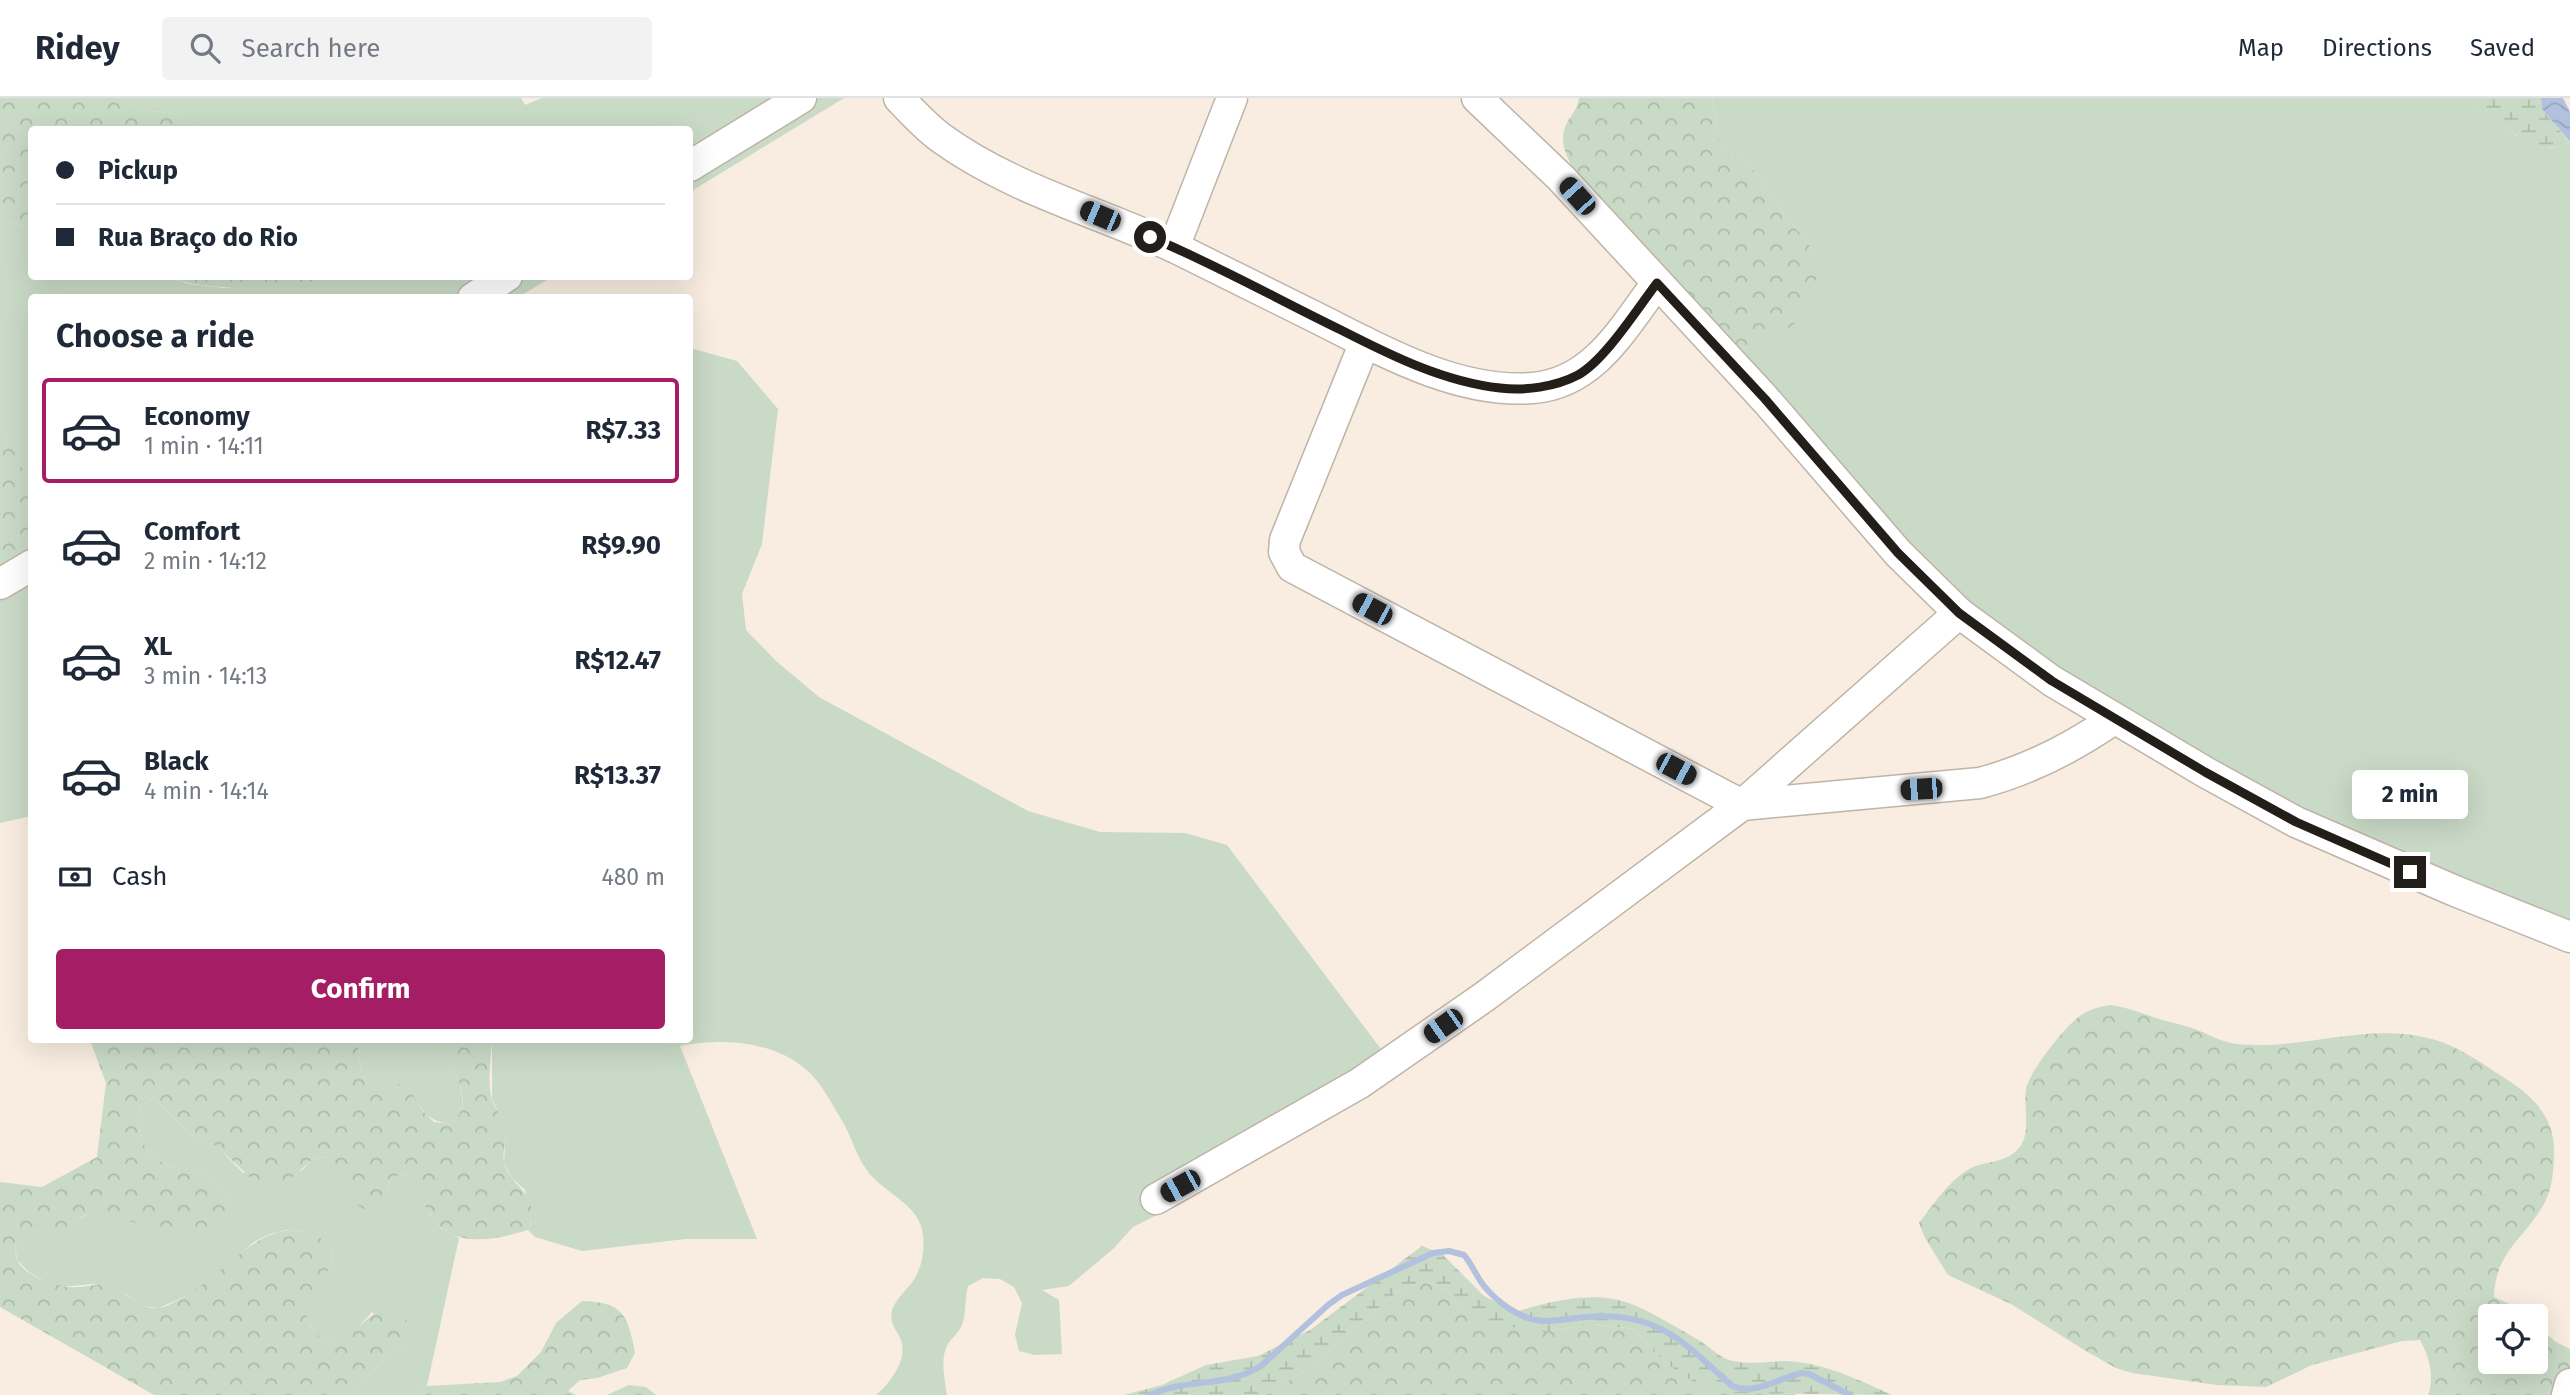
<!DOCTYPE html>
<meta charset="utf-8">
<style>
body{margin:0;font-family:"Fira Sans",sans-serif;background:#f2f2f3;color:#1f2937;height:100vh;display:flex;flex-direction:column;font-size:26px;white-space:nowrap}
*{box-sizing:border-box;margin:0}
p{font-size:23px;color:#747a83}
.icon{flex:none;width:38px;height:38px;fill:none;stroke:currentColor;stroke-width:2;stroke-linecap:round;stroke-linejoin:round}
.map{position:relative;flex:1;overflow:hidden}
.panel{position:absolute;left:28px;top:196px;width:665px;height:749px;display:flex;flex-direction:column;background:#fff;border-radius:7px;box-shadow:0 7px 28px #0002}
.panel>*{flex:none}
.guide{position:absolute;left:28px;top:28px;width:665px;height:154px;border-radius:7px;box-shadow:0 7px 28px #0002;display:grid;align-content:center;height:154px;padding:0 28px;background:#fff}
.tools{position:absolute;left:2478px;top:1206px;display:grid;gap:14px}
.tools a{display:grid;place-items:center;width:70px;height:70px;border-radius:7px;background:#fff;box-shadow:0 7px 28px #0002;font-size:35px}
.end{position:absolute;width:32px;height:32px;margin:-16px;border:9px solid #221e19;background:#fff;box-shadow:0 0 0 4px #fff}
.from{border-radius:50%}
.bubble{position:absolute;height:49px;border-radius:7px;background:#fff;box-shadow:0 7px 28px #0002;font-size:23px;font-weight:700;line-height:49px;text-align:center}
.car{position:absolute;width:21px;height:42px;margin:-21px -10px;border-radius:9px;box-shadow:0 0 5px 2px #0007;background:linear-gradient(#222 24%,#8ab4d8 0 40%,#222 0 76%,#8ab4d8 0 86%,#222 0)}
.guide b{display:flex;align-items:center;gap:24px;height:66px;font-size:26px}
.guide b+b{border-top:2px solid #e0e1e3}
.guide i{width:18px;height:18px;background:#1f2937}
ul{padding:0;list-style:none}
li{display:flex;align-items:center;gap:21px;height:105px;margin:0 14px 10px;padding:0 14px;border:4px solid transparent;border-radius:7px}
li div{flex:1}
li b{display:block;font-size:26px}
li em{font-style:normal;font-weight:700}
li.on{border-color:#a51d65}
li>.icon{width:63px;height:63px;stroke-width:1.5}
h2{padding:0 28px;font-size:32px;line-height:84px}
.pay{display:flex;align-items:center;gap:18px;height:77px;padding:0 28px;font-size:26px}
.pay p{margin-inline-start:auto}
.primary-button{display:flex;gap:14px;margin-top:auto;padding:14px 28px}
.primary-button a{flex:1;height:80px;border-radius:7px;background:#a51d65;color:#fff;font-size:28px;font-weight:700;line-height:80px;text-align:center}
header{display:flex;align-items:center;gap:42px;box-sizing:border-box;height:98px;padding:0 35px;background:#fff;border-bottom:2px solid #e0e1e3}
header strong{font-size:33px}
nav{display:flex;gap:38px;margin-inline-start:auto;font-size:24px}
.search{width:490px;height:63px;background:#f2f2f3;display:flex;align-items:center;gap:18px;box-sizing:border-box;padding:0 24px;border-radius:7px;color:#747a83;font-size:26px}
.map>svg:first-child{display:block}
</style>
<header>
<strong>Ridey</strong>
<div class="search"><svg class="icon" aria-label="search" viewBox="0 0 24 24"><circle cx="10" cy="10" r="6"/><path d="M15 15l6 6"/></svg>Search here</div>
<nav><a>Map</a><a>Directions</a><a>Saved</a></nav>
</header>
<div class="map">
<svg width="2570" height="1297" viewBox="0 0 2570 1297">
<defs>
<pattern id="forest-crowns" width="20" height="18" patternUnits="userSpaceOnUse" patternTransform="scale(1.75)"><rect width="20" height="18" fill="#c9dac6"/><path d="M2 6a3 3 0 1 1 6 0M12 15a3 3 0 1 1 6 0" fill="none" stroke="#acbbaa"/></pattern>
<pattern id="wetland-marsh" width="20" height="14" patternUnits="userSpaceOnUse" patternTransform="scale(1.75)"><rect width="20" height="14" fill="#c9dac6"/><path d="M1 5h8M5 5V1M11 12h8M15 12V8" fill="none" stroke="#acbbaa"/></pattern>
<pattern id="water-waves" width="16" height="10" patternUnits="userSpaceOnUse" patternTransform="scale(1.75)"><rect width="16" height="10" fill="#b2c1de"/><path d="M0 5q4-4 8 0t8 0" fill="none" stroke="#99a5be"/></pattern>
</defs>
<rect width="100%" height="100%" fill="#f8ede0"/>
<g fill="#c9dac6">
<path d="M132 0H521L525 7 542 0H844L690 94V32L200 31 175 16 137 11Z"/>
<path d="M1712 0H2461L2517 38 2552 50 2570 45V850L2034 582 1731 252 1818 173V158L1784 116 1756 74 1719 43Z"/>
<path d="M0 123 31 128 32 178 167 179 189 186 223 190 297 185 342 178 552 179 517 200H32L31 388 0 328Z"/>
<path d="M690 250 737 263 778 311 762 446 742 496 746 532 776 563 819 599 1028 713 1100 734 1185 735 1227 747 1393 967 1174 1108 1133 1129 1114 1150 1069 1188 1042 1192 1059 1202 1062 1256 1035 1257 1019 1253 1015 1237 1022 1205 1014 1189 1000 1181 983 1180 968 1188C965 1199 966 1209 964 1220 961 1235 953 1237 947 1248 940 1261 945 1283 947 1297H876C890 1285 908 1262 901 1242 897 1232 889 1226 892 1213 894 1204 904 1194 910 1187 921 1174 925 1155 923 1137 920 1107 886 1096 869 1075 858 1061 853 1044 845 1028 837 1014 827 996 817 983 785 943 725 939 680 948L757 1141H685L582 1153 535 1139 528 1132 531 1125 525 1092 512 1080 504 1065 506 1031 492 1001V942H690Z"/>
<path d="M31 467V718L0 725V487Z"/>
<path d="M357 942H438C447 959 468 991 461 1012 460 1017 454 1022 451 1026 428 1023 424 1015 413 997L366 987 361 971Z"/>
<path d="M154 1000 189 1035 219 1050 243 1075 301 1073 313 1061 329 1059 342 1071 349 1086 388 1097 390 1080 406 1075 418 1086 430 1117 441 1130 459 1140 427 1288 408 1297H356C366 1275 387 1257 408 1247L372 1214C357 1230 346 1248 323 1240 317 1238 315 1235 311 1229 294 1205 325 1186 331 1165 332 1160 332 1154 333 1149L303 1133 286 1132 270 1136 254 1144 217 1177 190 1196 159 1210 141 1208 127 1197 94 1186 60 1189 44 1183 29 1174 17 1162 15 1146 28 1134 60 1131 90 1115H107L138 1125 191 1129 231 1109C224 1094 214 1081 198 1074 192 1071 184 1072 177 1070 144 1060 135 1040 140 1008Z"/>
</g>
<g fill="url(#forest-crowns)">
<path d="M0 0H132L137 11 175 16 200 31 32 32 31 128 0 123Z"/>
<path d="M1579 0H1712L1719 43 1756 74 1784 116 1818 158V173L1812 199 1795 225 1781 236 1731 252 1573 71C1564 53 1558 40 1569 21 1574 14 1578 8 1579 0Z"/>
<path d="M167 179 342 178V179C331 184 317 183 304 184 258 190 211 194 167 179Z"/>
<path d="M0 328 32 388 31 467 0 487Z"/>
<path d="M2110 907C2127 909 2141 915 2156 920 2168 924 2180 926 2192 930 2207 935 2220 944 2237 946 2302 953 2367 923 2432 941 2458 948 2483 966 2506 981 2532 997 2554 1019 2554 1052 2554 1068 2553 1089 2545 1104 2526 1140 2495 1153 2494 1199L2514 1208 2525 1218H2490V1264H2536V1227L2556 1244 2570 1251V1297H2428C2435 1279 2429 1258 2420 1242L2402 1243 2312 1267 2266 1289 2217 1287 2132 1275 2116 1270 2086 1253 2011 1206 1948 1177 1925 1140 1919 1125C1934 1106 1949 1082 1971 1070 1986 1063 2004 1065 2016 1053 2033 1038 2023 1011 2026 991 2029 974 2065 928 2080 918 2090 911 2099 909 2110 907Z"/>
<path d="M90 942H357L361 971 367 986 383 990 399 986 413 997 422 1012 434 1024 451 1026C454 1022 460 1017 461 1012 469 990 446 960 438 942H492C491 960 487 984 492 1002 495 1012 505 1021 506 1031 507 1042 502 1053 504 1064 510 1090 543 1096 528 1132 495 1142 452 1152 430 1116 419 1099 423 1091 406 1075L390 1080 388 1097 381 1112 363 1111 350 1102C349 1082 343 1072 329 1059L313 1061 288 1083 271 1087 255 1084 219 1050 189 1035 154 1000 140 1008C135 1040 144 1060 177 1070 184 1072 192 1071 198 1074 214 1081 224 1094 231 1109L224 1124C198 1133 164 1130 137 1125 122 1122 110 1114 94 1115 82 1115 72 1128 60 1131 37 1136 35 1127 15 1146 16 1150 15 1158 17 1162 26 1180 61 1191 79 1189 90 1188 99 1185 110 1188 128 1194 138 1212 158 1210 164 1210 172 1205 178 1202 229 1178 271 1098 333 1149 332 1154 332 1160 331 1165 325 1186 301 1198 308 1223 309 1228 316 1237 321 1239 358 1258 381 1172 412 1231L408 1247C387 1257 366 1275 356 1297H154L0 1209V1084L42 1089 97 1059 106 985Z"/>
<path d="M1424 1183 1448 1193 1464 1214 1544 1234 1594 1226 1634 1231 1655 1255 1676 1273 1729 1295 1781 1294 1797 1297H1265L1309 1270 1398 1193Z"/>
<path d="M582 1203C623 1204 628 1217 635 1255L627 1270 597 1280 580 1282 568 1293 576 1297H408L427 1288 500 1284 517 1278 541 1254 556 1225Z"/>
<path d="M629 1287 646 1289 656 1297H607Z"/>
</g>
<g fill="url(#wetland-marsh)">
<path d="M2461 0H2541L2542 11 2570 45C2565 46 2559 49 2554 49 2530 53 2483 14 2461 0Z"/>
<path d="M1422 1148 1442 1156 1484 1198 1516 1214C1553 1202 1599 1191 1636 1208 1657 1217 1677 1230 1697 1241 1708 1247 1720 1261 1733 1263 1751 1267 1768 1263 1786 1263 1821 1264 1860 1282 1892 1297L1729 1295 1696 1285 1676 1273 1655 1255 1634 1231 1594 1226 1544 1234 1488 1225 1464 1214 1448 1193 1424 1183 1398 1193 1309 1270 1265 1297H1124L1162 1287 1206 1267 1258 1258 1310 1232Z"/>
</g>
<path fill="url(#water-waves)" d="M2541 0H2563L2570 14V44L2542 11Z"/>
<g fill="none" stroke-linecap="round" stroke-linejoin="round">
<path stroke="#b2c1de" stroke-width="6" d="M1150 1297C1189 1279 1223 1291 1261 1268L1328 1207 1342 1197 1433 1155 1449 1153 1464 1157C1471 1165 1475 1175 1481 1184 1491 1198 1507 1211 1523 1218 1545 1228 1564 1220 1587 1219 1657 1213 1684 1244 1732 1288 1756 1297 1777 1281 1801 1275L1809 1276 1850 1297"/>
<g stroke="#beb4a7" stroke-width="33">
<g id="minor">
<path d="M899 0C912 14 926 29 941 40 1011 91 1099 114 1176 150 1225 174 1274 199 1323 223 1386 255 1460 296 1533 290 1594 285 1623 230 1657 185"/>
<path d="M1477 0 1561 80 1765 301 1898 455 1959 515 2052 583 2205 674 2296 724 2455 793 2570 839"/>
<path d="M690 68 801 0"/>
<path d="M1174 149 1232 0"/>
<path d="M473 200 507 178"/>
<path d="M1365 244 1285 442 1284 454 1292 469 1742 707 1980 685C2030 672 2072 650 2114 621"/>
<path d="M0 486 32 467"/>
<path d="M1156 1101 1360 985 1484 899 1742 707 1959 515"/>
<path d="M2567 1297 2570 1286"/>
</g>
</g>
<use href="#minor" stroke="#fff" stroke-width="30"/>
</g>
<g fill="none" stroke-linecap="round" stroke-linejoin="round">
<path stroke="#221e19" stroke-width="9" d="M1150 139C1215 166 1277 201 1341 232 1390 257 1444 284 1500 290 1525 293 1555 289 1578 277 1605 262 1637 211 1657 185L1765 301 1898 455 1959 515 2052 583 2205 674 2296 724 2410 774"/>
</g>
</svg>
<div class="tools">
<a><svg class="icon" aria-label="locate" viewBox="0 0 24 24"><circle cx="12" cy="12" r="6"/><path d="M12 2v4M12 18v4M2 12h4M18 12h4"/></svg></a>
</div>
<i class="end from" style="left:1150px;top:139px"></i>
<i class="end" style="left:2410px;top:774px"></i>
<div class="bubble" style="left:2352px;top:672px;width:116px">2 min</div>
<i class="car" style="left:1577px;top:98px;rotate:318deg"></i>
<i class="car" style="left:1100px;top:118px;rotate:293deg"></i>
<i class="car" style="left:1372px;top:511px;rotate:298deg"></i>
<i class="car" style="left:1676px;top:671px;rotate:118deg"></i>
<i class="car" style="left:1921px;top:691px;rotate:266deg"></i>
<i class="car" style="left:1443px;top:928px;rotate:235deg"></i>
<i class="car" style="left:1180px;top:1088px;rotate:241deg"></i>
<div class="guide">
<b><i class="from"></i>Pickup</b>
<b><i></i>Rua Braço do Rio</b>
</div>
<section class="panel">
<h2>Choose a ride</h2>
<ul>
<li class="on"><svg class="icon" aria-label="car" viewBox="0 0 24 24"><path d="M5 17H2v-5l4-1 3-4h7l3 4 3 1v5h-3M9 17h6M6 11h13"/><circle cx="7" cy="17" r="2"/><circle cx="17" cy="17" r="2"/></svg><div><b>Economy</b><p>1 min · 14:11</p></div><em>R$7.33</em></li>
<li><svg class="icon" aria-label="car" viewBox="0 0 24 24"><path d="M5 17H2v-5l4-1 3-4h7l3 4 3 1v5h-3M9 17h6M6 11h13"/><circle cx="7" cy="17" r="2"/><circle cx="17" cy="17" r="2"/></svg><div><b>Comfort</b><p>2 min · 14:12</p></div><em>R$9.90</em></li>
<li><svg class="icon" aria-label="car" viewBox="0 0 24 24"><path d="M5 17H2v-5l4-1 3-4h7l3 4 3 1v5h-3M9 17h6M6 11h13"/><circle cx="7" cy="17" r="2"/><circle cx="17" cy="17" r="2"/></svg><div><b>XL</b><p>3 min · 14:13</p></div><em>R$12.47</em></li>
<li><svg class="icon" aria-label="car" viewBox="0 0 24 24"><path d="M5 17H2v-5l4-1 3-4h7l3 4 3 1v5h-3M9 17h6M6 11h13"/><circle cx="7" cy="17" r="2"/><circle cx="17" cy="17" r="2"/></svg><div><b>Black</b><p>4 min · 14:14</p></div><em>R$13.37</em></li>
</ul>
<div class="pay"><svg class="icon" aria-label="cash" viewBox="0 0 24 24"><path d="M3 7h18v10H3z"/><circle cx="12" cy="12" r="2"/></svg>Cash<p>480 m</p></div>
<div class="primary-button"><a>Confirm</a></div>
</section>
</div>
